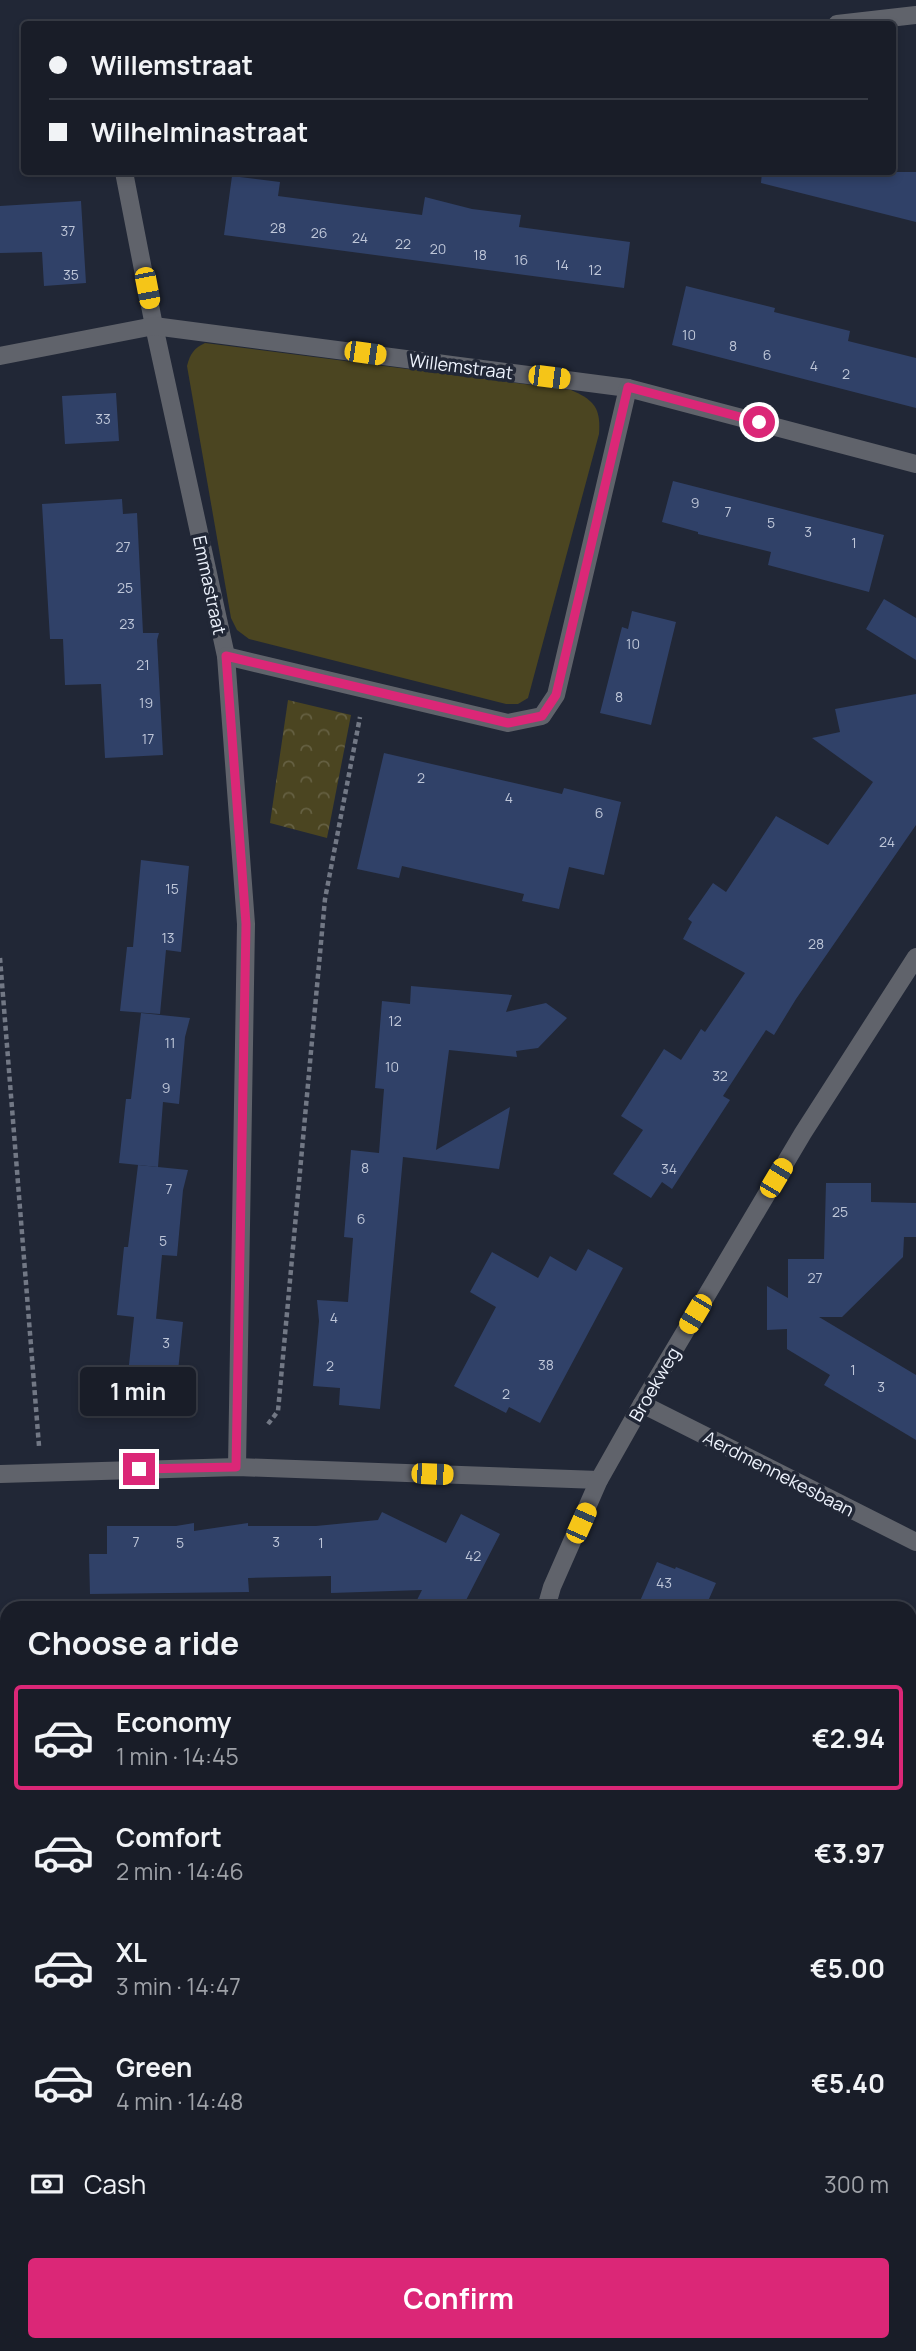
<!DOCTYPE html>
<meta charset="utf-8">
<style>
body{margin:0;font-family:Manrope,sans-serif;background:#262a34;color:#f1f3f6;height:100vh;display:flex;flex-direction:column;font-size:26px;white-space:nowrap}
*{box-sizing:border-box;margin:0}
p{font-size:23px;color:#9fa2a8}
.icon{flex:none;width:38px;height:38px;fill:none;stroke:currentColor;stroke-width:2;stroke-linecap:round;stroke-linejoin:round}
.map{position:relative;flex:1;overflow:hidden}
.sheet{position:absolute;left:0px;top:1601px;width:917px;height:751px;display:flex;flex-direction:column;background:#191d28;border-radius:21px 21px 0 0;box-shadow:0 4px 10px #0003,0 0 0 2px #373b45}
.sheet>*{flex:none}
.hud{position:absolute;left:21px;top:21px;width:875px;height:154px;border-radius:7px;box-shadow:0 4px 10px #0003,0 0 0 2px #373b45;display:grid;align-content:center;height:154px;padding:0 28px;background:#191d28}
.end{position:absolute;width:32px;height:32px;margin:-16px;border:9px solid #db2777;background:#fff;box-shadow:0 0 0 4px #fff}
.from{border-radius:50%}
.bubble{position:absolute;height:49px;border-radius:7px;background:#191d28;box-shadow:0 4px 10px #0003,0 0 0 2px #373b45;font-size:23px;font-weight:700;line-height:49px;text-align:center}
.car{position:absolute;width:21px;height:42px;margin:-21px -10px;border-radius:9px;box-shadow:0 0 5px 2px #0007;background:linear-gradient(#f5c518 24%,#345 0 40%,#f5c518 0 76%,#345 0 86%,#f5c518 0)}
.hud b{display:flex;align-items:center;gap:24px;height:66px;font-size:26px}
.hud b+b{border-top:2px solid #373b45}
.hud i{width:18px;height:18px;background:#f1f3f6}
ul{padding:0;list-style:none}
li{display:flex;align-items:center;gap:21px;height:105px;margin:0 14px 10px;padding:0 14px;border:4px solid transparent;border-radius:7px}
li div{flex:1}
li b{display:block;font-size:26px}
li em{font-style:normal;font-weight:700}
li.on{border-color:#db2777}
li>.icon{width:63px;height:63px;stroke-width:1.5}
h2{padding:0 28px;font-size:32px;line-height:84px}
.pay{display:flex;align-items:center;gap:18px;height:77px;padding:0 28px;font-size:26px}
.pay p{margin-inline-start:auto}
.primary-button{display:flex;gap:14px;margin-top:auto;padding:14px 28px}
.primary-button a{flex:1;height:80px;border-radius:7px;background:#db2777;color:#fff;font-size:28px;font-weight:700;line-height:80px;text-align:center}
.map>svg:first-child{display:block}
</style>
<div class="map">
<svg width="916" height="2351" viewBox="0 0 916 2351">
<defs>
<pattern id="forest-crowns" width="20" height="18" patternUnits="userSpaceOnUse" patternTransform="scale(1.75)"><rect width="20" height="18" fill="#4b4521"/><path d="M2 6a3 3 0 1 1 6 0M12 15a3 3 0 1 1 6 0" fill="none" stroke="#656042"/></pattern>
</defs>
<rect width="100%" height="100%" fill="#212736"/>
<path fill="#4b4521" d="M205 343 571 390C594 400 601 408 599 434L528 698 518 704H506L249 639 237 630 231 618 187 366C190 354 194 348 205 343Z"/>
<path fill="url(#forest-crowns)" d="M288 700 351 715 327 838 270 823Z"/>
<g fill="#304168">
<path d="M762 172H916V222L761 183Z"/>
<path d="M232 176 280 182 278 196 422 215 425 197 472 209 521 215 519 227 630 242 624 288 224 235Z"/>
<path d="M81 201 86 283 44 286 42 252 0 253V206Z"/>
<path d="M686 286 775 308 774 312 850 331 848 341 916 358V408L672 345Z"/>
<path d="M116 393 119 441 65 444 62 396Z"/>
<path d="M673 481 884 535 869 592 768 565 771 552 698 534V532L662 522Z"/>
<path d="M122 499 123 514 137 513 143 633H159L157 640 163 755 105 758 101 684 65 685 63 639H50L42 504Z"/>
<path d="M884 599 916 618V660L866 629Z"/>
<path d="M632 611 676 622 651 725 600 713 622 627 628 629Z"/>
<path d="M916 694V825L796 999 774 1035 766 1030 723 1096 730 1100 672 1189 662 1182 651 1198 613 1174 643 1130 621 1116 664 1049 681 1060 701 1029 705 1032 745 973 683 939 692 922 688 919 713 883 726 892 776 816 828 845 873 782 812 738 840 732 835 709Z"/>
<path d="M384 753 562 794 564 788 621 802 604 875 569 867 559 909 522 901 524 894 402 866 399 878 357 869Z"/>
<path d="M141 860 189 866 181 952 166 950 160 1014 120 1011 127 947H133Z"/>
<path d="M411 986 512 995 506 1012 546 1003 567 1018 538 1048 516 1051 517 1057 449 1050 436 1150 510 1107 499 1169 403 1157 380 1409 339 1405 340 1388 313 1386 319 1321 317 1300 348 1302 353 1238 344 1237 351 1150 379 1153 384 1089 375 1088 382 1001 410 1004Z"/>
<path d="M141 1013 190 1018 185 1037 179 1104 163 1102 158 1167 119 1163 126 1099H131Z"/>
<path d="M138 1165 188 1170 183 1190 177 1256 162 1255 156 1319 151 1318 183 1322 176 1391 177 1408 125 1403 134 1317 117 1315 124 1247H128Z"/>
<path d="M826 1183H871V1202L916 1203V1237H904L903 1257 842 1317H819L916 1375V1440L824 1385 830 1375 787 1349V1329L767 1330V1286L788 1298V1259H824Z"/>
<path d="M588 1249 623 1268 540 1423 509 1407 506 1413 454 1386 496 1307 470 1292 492 1252 538 1278 550 1256 576 1271Z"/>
<path d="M382 1512 446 1543 461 1514 500 1534 462 1608H413L422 1590 331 1593V1576L248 1578 249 1592 90 1594 89 1554H107V1526H176L194 1523V1531L248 1523V1526H316L378 1520Z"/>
<path d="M657 1562 675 1569 676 1567 716 1583 705 1608H637Z"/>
</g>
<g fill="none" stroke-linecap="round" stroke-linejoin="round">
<g stroke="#727885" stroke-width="4.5" stroke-dasharray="5 3.5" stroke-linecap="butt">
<path d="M0 958 39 1446"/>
<path d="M268 1424 278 1411 325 899 360 717"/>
</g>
<path stroke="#60636b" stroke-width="18" d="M837 24 916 15"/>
<g stroke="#60636b" stroke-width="18">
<path d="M124 172 154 326 226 656 246 924 237 1467"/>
<path d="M0 356 154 326 628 388 916 464"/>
<path d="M226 656 508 723 542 716 556 695 628 388"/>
<path d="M642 1404 916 1542"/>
<path d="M0 1474 237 1467 599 1480"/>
<path d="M546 1608 552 1587 599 1480 642 1404 803 1133 916 957"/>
<path d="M465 2345V2351"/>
</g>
</g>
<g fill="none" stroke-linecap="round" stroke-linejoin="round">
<path stroke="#db2777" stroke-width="9" d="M139 1469 236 1467 246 924 226 656 508 723 542 716 556 695 628 387 759 422"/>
</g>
<g text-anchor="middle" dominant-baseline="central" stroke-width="7" stroke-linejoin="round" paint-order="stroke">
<g font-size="14" fill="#bec6d8">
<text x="278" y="227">28</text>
<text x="68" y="230">37</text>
<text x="319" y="232">26</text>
<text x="360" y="237">24</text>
<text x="403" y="243">22</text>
<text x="438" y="248">20</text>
<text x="480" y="254">18</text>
<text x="521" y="259">16</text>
<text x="562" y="264">14</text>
<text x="595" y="269">12</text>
<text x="71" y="274">35</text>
<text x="689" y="334">10</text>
<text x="733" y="345">8</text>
<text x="767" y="354">6</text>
<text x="814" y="365">4</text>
<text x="846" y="373">2</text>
<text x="103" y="418">33</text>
<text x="695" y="502">9</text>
<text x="728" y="511">7</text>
<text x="771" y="522">5</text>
<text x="808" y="531">3</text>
<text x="854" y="542">1</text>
<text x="123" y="546">27</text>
<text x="125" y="587">25</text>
<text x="127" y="623">23</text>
<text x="633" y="643">10</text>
<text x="143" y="664">21</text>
<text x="619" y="696">8</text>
<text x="146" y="702">19</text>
<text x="148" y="738">17</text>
<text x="421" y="777">2</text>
<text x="509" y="797">4</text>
<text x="599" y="812">6</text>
<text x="887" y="841">24</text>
<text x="172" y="888">15</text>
<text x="168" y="937">13</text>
<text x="816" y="943">28</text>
<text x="395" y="1020">12</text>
<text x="170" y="1042">11</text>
<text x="392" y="1066">10</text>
<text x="720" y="1075">32</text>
<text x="166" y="1087">9</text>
<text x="365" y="1167">8</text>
<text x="669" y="1168">34</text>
<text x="169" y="1188">7</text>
<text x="840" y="1211">25</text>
<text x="361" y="1218">6</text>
<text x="163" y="1240">5</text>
<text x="815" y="1277">27</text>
<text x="334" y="1317">4</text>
<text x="166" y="1342">3</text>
<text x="546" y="1364">38</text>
<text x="330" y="1365">2</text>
<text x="853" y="1369">1</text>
<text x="881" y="1386">3</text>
<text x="506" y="1393">2</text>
<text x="136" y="1541">7</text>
<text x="276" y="1541">3</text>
<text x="180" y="1542">5</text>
<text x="321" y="1542">1</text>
<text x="473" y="1555">42</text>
<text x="664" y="1582">43</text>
</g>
<g font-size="18" fill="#eef3fd" stroke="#212736">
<text transform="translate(461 366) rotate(7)">Willemstraat</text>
<text transform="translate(210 585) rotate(78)">Emmastraat</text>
<text transform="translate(654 1384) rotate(-60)">Broekweg</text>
<text transform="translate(779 1473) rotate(27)">Aerdmennekesbaan</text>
</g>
</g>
</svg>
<i class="end from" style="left:759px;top:422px"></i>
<i class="end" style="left:139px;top:1469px"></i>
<div class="bubble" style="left:80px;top:1367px;width:116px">1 min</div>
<i class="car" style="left:147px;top:288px;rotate:169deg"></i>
<i class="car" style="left:365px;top:353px;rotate:98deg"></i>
<i class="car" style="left:549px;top:377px;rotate:97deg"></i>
<i class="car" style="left:776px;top:1178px;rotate:31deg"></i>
<i class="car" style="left:695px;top:1314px;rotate:211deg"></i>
<i class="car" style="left:432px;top:1474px;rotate:92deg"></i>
<i class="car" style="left:581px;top:1523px;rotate:24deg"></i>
<div class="hud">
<b><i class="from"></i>Willemstraat</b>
<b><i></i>Wilhelminastraat</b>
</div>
<section class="sheet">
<h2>Choose a ride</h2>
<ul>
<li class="on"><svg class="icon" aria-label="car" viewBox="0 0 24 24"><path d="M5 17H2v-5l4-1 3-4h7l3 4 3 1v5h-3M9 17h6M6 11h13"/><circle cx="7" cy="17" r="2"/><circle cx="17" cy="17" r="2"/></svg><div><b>Economy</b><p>1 min · 14:45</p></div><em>€2.94</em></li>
<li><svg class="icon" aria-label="car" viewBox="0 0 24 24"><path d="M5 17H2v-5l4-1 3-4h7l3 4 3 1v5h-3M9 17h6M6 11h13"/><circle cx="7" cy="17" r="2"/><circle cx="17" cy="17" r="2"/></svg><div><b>Comfort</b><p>2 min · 14:46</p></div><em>€3.97</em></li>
<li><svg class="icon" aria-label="car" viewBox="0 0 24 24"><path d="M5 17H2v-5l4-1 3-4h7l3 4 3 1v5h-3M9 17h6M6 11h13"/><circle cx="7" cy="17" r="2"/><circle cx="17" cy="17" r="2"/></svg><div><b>XL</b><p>3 min · 14:47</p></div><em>€5.00</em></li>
<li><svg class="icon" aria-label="car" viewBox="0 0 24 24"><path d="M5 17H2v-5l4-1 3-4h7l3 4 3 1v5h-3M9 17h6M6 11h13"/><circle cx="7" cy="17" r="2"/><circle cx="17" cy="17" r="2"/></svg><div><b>Green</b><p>4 min · 14:48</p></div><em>€5.40</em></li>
</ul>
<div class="pay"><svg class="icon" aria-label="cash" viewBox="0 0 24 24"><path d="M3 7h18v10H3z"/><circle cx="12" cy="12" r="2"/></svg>Cash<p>300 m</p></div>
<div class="primary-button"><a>Confirm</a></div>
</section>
</div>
